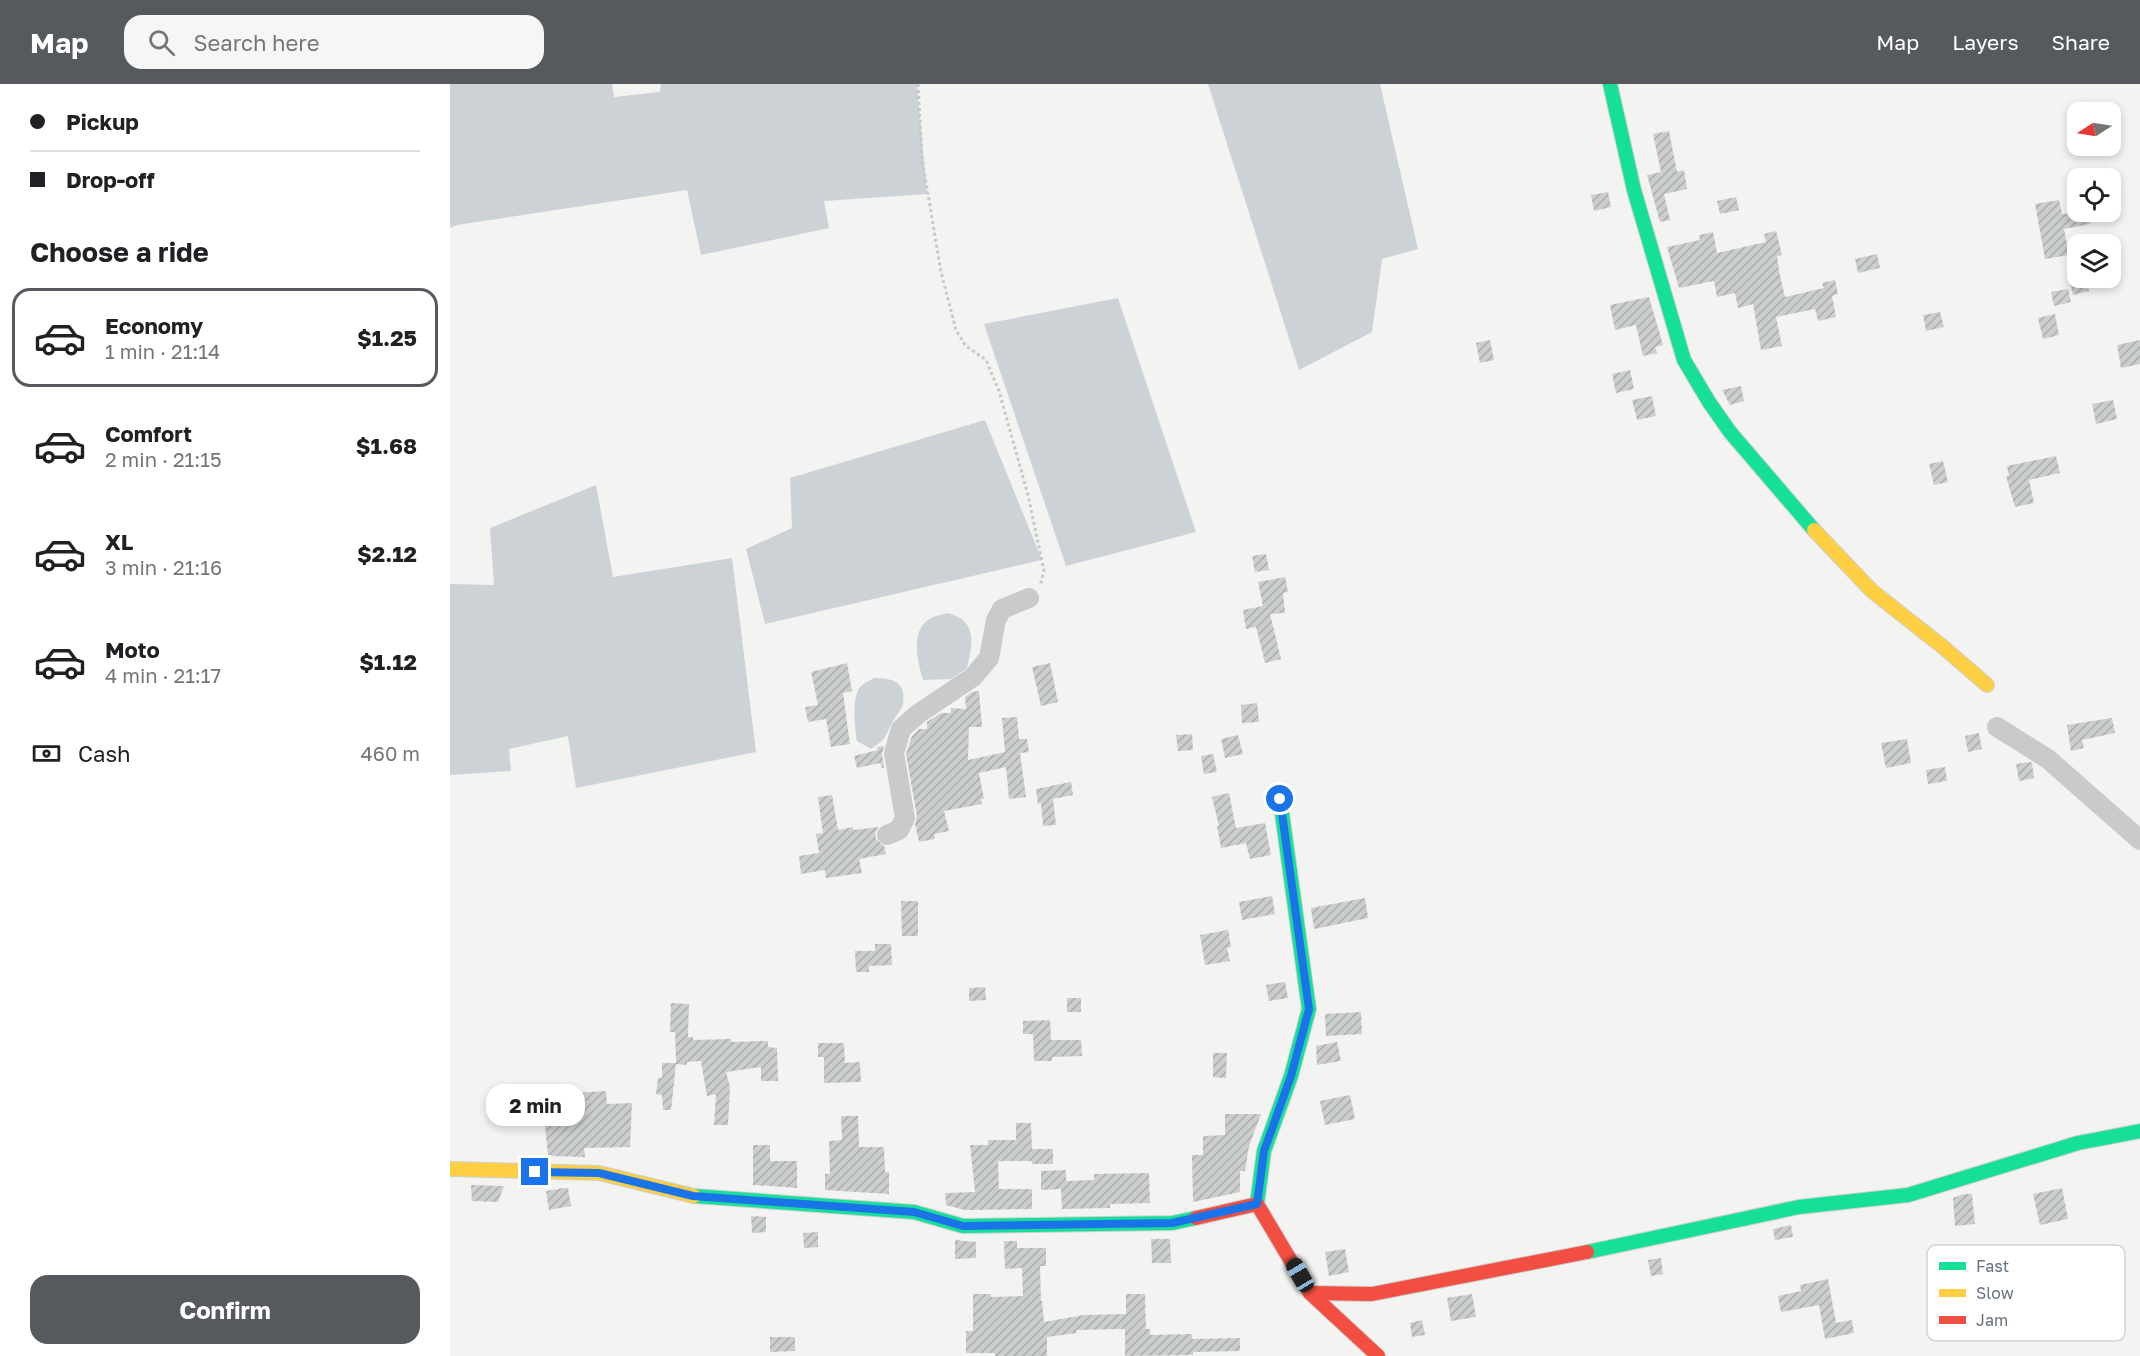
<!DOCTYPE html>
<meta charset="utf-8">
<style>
body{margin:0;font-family:"Golos Text",sans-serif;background:#f6f6f6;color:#202124;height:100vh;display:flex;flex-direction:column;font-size:22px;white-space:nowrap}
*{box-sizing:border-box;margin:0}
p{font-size:20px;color:#757577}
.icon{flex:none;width:33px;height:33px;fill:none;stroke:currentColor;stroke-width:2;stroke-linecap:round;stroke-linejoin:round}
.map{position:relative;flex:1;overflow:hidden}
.details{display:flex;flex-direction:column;background:#fff;width:450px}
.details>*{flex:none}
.hud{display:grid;align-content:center;height:132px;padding:0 30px;background:#fff}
.needle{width:39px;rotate:258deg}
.buttons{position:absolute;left:1617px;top:18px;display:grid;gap:12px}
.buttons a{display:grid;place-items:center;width:54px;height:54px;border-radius:12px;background:#fff;box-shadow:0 3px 9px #0003;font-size:30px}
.end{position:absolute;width:27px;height:27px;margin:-14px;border:8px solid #1a73e8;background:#fff;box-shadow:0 0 0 3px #fff}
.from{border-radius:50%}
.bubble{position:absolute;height:42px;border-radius:18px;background:#fff;box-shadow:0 3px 9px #0003;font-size:20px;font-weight:700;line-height:42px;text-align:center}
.car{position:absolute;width:18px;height:36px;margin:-18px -9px;border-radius:8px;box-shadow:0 0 4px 2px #0007;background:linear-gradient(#222 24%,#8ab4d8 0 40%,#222 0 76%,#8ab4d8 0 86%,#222 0)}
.hud b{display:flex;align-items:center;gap:21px;height:57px;font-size:22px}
.hud b+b{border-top:2px solid #e0e0e0}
.hud i{width:15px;height:15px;background:#202124}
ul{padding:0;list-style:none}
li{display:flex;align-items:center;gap:18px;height:99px;margin:0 12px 9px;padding:0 18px;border:3px solid transparent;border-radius:18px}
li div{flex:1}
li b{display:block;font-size:22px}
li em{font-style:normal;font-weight:700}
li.on{border-color:#565a5f}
li>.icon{width:54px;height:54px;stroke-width:1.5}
h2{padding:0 30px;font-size:27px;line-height:72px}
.pay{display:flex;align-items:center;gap:15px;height:66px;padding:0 30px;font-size:22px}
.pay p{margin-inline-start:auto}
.cta{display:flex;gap:12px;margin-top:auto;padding:12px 30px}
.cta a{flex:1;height:69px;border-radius:18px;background:#565a5f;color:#fff;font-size:24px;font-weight:700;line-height:69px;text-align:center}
header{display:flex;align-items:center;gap:36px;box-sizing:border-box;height:84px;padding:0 30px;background:#565a5f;color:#fff}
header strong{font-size:28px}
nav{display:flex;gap:33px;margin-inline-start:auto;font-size:21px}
.search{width:420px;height:54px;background:#f6f6f6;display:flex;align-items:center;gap:15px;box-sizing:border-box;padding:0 21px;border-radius:18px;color:#757577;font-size:22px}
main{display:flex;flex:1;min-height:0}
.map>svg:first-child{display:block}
</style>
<header>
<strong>Map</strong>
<div class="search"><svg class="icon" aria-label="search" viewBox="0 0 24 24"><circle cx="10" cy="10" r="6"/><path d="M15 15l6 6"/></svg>Search here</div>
<nav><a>Map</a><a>Layers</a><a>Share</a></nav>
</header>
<main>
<section class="details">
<div class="hud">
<b><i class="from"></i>Pickup</b>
<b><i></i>Drop-off</b>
</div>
<h2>Choose a ride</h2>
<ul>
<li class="on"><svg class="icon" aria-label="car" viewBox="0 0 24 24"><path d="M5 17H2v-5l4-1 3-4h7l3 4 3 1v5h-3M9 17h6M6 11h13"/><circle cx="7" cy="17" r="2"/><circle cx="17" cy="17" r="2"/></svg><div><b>Economy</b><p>1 min · 21:14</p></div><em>$1.25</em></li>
<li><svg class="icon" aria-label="car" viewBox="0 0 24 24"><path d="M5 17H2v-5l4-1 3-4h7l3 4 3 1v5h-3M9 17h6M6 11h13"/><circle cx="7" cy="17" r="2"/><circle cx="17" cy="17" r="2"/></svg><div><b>Comfort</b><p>2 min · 21:15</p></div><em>$1.68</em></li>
<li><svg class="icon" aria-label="car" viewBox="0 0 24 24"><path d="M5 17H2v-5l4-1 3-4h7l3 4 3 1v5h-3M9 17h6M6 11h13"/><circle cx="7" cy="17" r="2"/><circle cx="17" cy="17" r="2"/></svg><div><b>XL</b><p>3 min · 21:16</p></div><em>$2.12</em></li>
<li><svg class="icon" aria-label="car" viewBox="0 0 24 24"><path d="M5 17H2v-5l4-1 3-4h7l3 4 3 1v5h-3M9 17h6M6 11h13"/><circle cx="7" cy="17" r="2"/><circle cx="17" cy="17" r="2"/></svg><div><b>Moto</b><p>4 min · 21:17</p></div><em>$1.12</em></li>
</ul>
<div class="pay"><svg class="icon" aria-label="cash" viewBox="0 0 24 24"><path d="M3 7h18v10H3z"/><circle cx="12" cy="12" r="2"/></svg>Cash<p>460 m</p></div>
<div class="cta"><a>Confirm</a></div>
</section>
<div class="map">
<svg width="1690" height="1272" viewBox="0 0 1690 1272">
<defs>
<pattern id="building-hatch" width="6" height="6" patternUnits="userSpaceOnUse" patternTransform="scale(1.5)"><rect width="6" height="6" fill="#cccece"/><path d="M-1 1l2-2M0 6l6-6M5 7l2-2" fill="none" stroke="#a9acac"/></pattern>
</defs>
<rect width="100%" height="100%" fill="#f3f3f2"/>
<g fill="#ccd2d5">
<path d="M0 0H162L164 13 210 8 211 0H467L477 110 374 117 379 144 251 171 237 106 7 141 0 144Z"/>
<path d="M758 0H930L968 165 932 175 922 248 849 286Z"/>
<path d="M668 214 746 448 616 482 534 240Z"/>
<path d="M535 336 592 476 315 540 296 465 342 444 340 394Z"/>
<path d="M146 401 163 493 282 474 306 668 126 704 118 652 59 665 61 687 0 691V500L44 501 40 444Z"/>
<path d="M497 529C528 536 523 560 517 584L501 595 473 596C468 578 460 549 478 536 483 532 491 531 497 529Z"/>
<path d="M424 594C441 594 457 597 453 620 452 625 446 631 444 636 434 652 439 653 421 665L407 657C405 644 401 612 411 602 414 599 420 597 424 594Z"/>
</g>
<g fill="url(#building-hatch)">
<path d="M1219 47 1227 88 1234 86 1237 105 1214 110 1220 136 1210 138 1197 91 1211 88 1203 50Z"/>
<path d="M1158 108 1161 123 1144 127 1141 111Z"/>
<path d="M1286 113 1289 126 1270 130 1267 117Z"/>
<path d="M1609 116 1612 130 1637 128 1640 140 1614 145 1619 171 1595 175 1585 120Z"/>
<path d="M1326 147 1332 171 1327 172 1329 187 1335 213 1374 204 1372 199 1385 196 1388 210 1382 212 1386 233 1368 237 1365 225 1326 233 1332 262 1311 266 1303 220 1288 224 1285 209 1267 213 1264 197 1229 204 1217 163 1250 156 1249 151 1263 148 1267 169 1316 158 1314 150Z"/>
<path d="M1427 170 1430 184 1408 189 1405 175Z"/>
<path d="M1619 194H1636L1639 207 1623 211Z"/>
<path d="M1618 205 1621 218 1604 222 1601 208Z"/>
<path d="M1199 213 1213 261 1205 263 1207 269 1193 272 1186 241 1165 246 1160 221Z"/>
<path d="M1490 228 1494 243 1476 247 1473 231Z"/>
<path d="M1605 230 1609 251 1593 255 1588 234Z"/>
<path d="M1040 256 1044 276 1030 279 1026 259Z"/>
<path d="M1690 256V280L1671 284 1667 261Z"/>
<path d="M1180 286 1184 305 1166 309 1162 290Z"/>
<path d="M1291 302 1294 317 1280 321 1272 306Z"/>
<path d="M1202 312 1206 332 1187 336 1182 316Z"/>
<path d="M1663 316 1667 335 1646 340 1642 320Z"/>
<path d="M1606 372 1610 389 1579 396 1584 419 1565 423 1556 392H1559L1557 382Z"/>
<path d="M1493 377 1498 398 1484 401 1479 380Z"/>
<path d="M816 470 819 486 805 488 802 472Z"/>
<path d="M835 493 838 508 833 509 835 529 820 530 831 575 815 579 806 543 796 545 793 526 813 522 808 498Z"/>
<path d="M397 579 402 607 393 609 400 660 381 663 376 635 358 638 355 623 368 621 361 588Z"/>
<path d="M600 579 608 618 591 622 582 583Z"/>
<path d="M529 607 532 643H519L518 676 555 668 552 634 567 633 569 655H577L579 668 570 669 576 713 559 715 556 683 529 689 534 715H531L532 720 494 727 499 747 484 750 485 755 469 758 465 740 467 732 456 670 462 652 469 645H477V638L491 629H501V624L516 625 515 613 522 608Z"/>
<path d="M807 619 809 638 792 639 791 621Z"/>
<path d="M1662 634 1665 649 1632 656 1634 664 1621 667 1617 641Z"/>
<path d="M1529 649 1532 665 1518 668 1515 652Z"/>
<path d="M742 650 743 666 728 667 726 651Z"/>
<path d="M788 651 793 670 775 674 771 655Z"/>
<path d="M1457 655 1461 679 1436 684 1431 659Z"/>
<path d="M434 662 432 670 434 684H432L430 679 407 684 404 672 428 666 427 663Z"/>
<path d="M763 670 767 688 754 690 751 672Z"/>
<path d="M1580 678 1582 679 1584 694 1569 697 1566 680Z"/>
<path d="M1495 683 1497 697 1478 700 1476 686Z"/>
<path d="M621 698 623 711 603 715 606 741 593 742 591 719 588 720 586 705Z"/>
<path d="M779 709 786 744 815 739 821 771 800 775 796 759 771 764 767 742H769L762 713Z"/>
<path d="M382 711 388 746 403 743V746L429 743 425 749 426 755 434 762 436 770 409 775 412 789 376 794 375 786 351 790 349 772 369 769 366 750 373 749 368 713Z"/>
<path d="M822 812 825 830 792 836 789 818Z"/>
<path d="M915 814 918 834 864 845 861 824Z"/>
<path d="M451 817H468V852H452Z"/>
<path d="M778 846 781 863 777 864 780 877 755 881 750 851Z"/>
<path d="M425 860H441L442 881 419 882V888H406L405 867H425Z"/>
<path d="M835 898 838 914 819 917 816 901Z"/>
<path d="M535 903 536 916 519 917V904Z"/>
<rect x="617" y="914" width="14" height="14"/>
<path d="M221 919 239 920 238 953H243V956L281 955 282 958 318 957V963L327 964 328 997H311V983L276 988 280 1003 278 1041H264L266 1010 257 1012 251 977 237 978V981L226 980 221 1026H213L212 1011 206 1010 208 994H212V979H226L225 948H220Z"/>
<path d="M911 928 912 950 876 952 875 930Z"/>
<path d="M600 936 601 956H631L632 972 602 973V977H584L583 950H573V937Z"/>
<path d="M887 958 891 977 867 981 866 962Z"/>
<path d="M368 959H394L395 979 410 978 411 998 374 999V973H368Z"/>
<path d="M763 969H777L776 994 763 993Z"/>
<path d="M156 1007 157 1020 182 1019 180 1063 134 1064 135 1073 98 1072 92 1011Z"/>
<path d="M66 1008 69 1022 47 1026 44 1012Z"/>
<path d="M900 1011 905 1035 875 1041 870 1017Z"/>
<path d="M775 1030H811L799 1062 795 1087H790V1108L743 1118 742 1071H753V1052L775 1051Z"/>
<path d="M391 1032H408L409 1063H434L435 1088H439V1110L375 1106V1090H380L379 1057 392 1056Z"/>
<path d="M566 1039H581L582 1065H603V1080H582V1072V1077H548L549 1105H582V1125L515 1126 496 1121 495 1109 525 1108 520 1061H538V1056H566Z"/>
<path d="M303 1061H320V1077H347V1104L303 1101Z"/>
<path d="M616 1086V1097L644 1096V1090L699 1089 700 1119 660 1120V1124L612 1125 611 1105 591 1106V1087Z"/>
<path d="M21 1101 54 1102 48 1118 22 1117Z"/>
<path d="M113 1104H118L121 1122 99 1126 96 1107Z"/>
<path d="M1612 1104 1618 1135 1590 1141 1583 1110Z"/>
<path d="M1514 1110H1522L1525 1140 1505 1142 1503 1114Z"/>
<path d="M301 1132 316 1133V1148L302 1149Z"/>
<path d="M1341 1141 1343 1153 1325 1156 1323 1145Z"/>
<path d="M368 1148V1163L354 1164 353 1149Z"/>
<path d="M701 1155H720L721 1179H702Z"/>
<path d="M505 1156 526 1158V1174L505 1175Z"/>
<path d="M554 1157H567V1164H596V1182H590L591 1217H592L594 1238 634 1231 676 1230V1210H695L696 1245H700V1251L742 1250V1255L790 1254V1267L743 1268V1271L675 1272V1245L626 1246 627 1249 597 1253V1272H545V1269H516V1247H523V1210H541V1213L573 1212 572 1184 555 1185Z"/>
<path d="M895 1165 899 1188 879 1192 875 1168Z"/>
<path d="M1211 1174 1213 1190 1201 1192 1198 1176Z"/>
<path d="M1378 1195 1386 1239 1402 1236 1404 1249 1375 1255 1369 1221 1331 1228 1328 1212 1351 1207 1350 1201Z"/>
<path d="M1022 1210 1026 1233 1001 1237 997 1214Z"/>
<path d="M972 1236 975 1251 962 1253 960 1239Z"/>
<path d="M320 1253H345V1267L320 1268Z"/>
</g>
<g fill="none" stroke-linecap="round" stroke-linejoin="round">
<g stroke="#cfcfd0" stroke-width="16">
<g id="fast">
<path d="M1160 0 1184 106 1234 276 1259 318 1280 348 1364 446"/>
<path d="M244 1112 464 1128 513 1142 722 1139 746 1134"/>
<path d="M807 1120 814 1067 841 992 859 925 830 715"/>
<path d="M1137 1168 1349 1123 1458 1111 1628 1059 1690 1047"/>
</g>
</g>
<g stroke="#cfcfd0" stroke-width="16">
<g id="slow">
<path d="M1364 446 1422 507 1493 563 1537 601"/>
<path d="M0 1085 149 1089 244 1112"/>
</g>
</g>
<g stroke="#cfcfd0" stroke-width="16">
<g id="jam">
<path d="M746 1134 807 1120 860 1209 928 1272"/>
<path d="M860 1209 922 1210 1137 1168"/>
</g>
</g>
<path stroke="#c7c8c8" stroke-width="3" stroke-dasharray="3 3" stroke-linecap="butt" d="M468 0 472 75 491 188 506 246 515 261 536 276 549 307 578 411 594 487 590 502"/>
<g stroke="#c8cacb" stroke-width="20">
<path d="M1547 643 1598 675 1690 756"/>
<path d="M437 751 449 746 455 734 444 669 451 645 468 630 523 593 539 574 546 536 552 525 579 514"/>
</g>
<use href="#fast" stroke="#16e098" stroke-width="14"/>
<use href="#slow" stroke="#ffcf43" stroke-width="14"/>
<use href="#jam" stroke="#f24e42" stroke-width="14"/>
</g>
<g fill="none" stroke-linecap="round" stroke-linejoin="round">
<path stroke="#1a73e8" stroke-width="8" d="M85 1088 149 1089 243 1112 464 1128 513 1142 722 1139 807 1120 814 1067 841 992 859 925 830 715"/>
</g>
<rect x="1477" y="1161" width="198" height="96" rx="9" fill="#fff" stroke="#d1d5d9" stroke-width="1.5"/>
<rect x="1489" y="1178" width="27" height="8" fill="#16e098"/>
<rect x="1489" y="1205" width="27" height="8" fill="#ffcf43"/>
<rect x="1489" y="1232" width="27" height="8" fill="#f24e42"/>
<g font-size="16" fill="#657280">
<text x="1526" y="1188">Fast</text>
<text x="1526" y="1215">Slow</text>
<text x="1526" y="1242">Jam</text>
</g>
</svg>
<div class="buttons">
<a><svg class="needle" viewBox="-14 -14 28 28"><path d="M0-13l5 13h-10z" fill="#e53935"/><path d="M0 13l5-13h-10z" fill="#757577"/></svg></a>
<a><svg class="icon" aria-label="locate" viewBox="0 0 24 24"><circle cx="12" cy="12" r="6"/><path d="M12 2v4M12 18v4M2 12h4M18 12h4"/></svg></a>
<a><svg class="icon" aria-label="layers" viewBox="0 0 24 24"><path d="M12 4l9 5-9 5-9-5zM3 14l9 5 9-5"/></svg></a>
</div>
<i class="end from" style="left:830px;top:715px"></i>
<i class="end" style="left:85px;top:1088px"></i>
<div class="bubble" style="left:36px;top:1000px;width:99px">2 min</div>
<i class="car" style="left:850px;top:1191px;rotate:330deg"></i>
</div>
</main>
